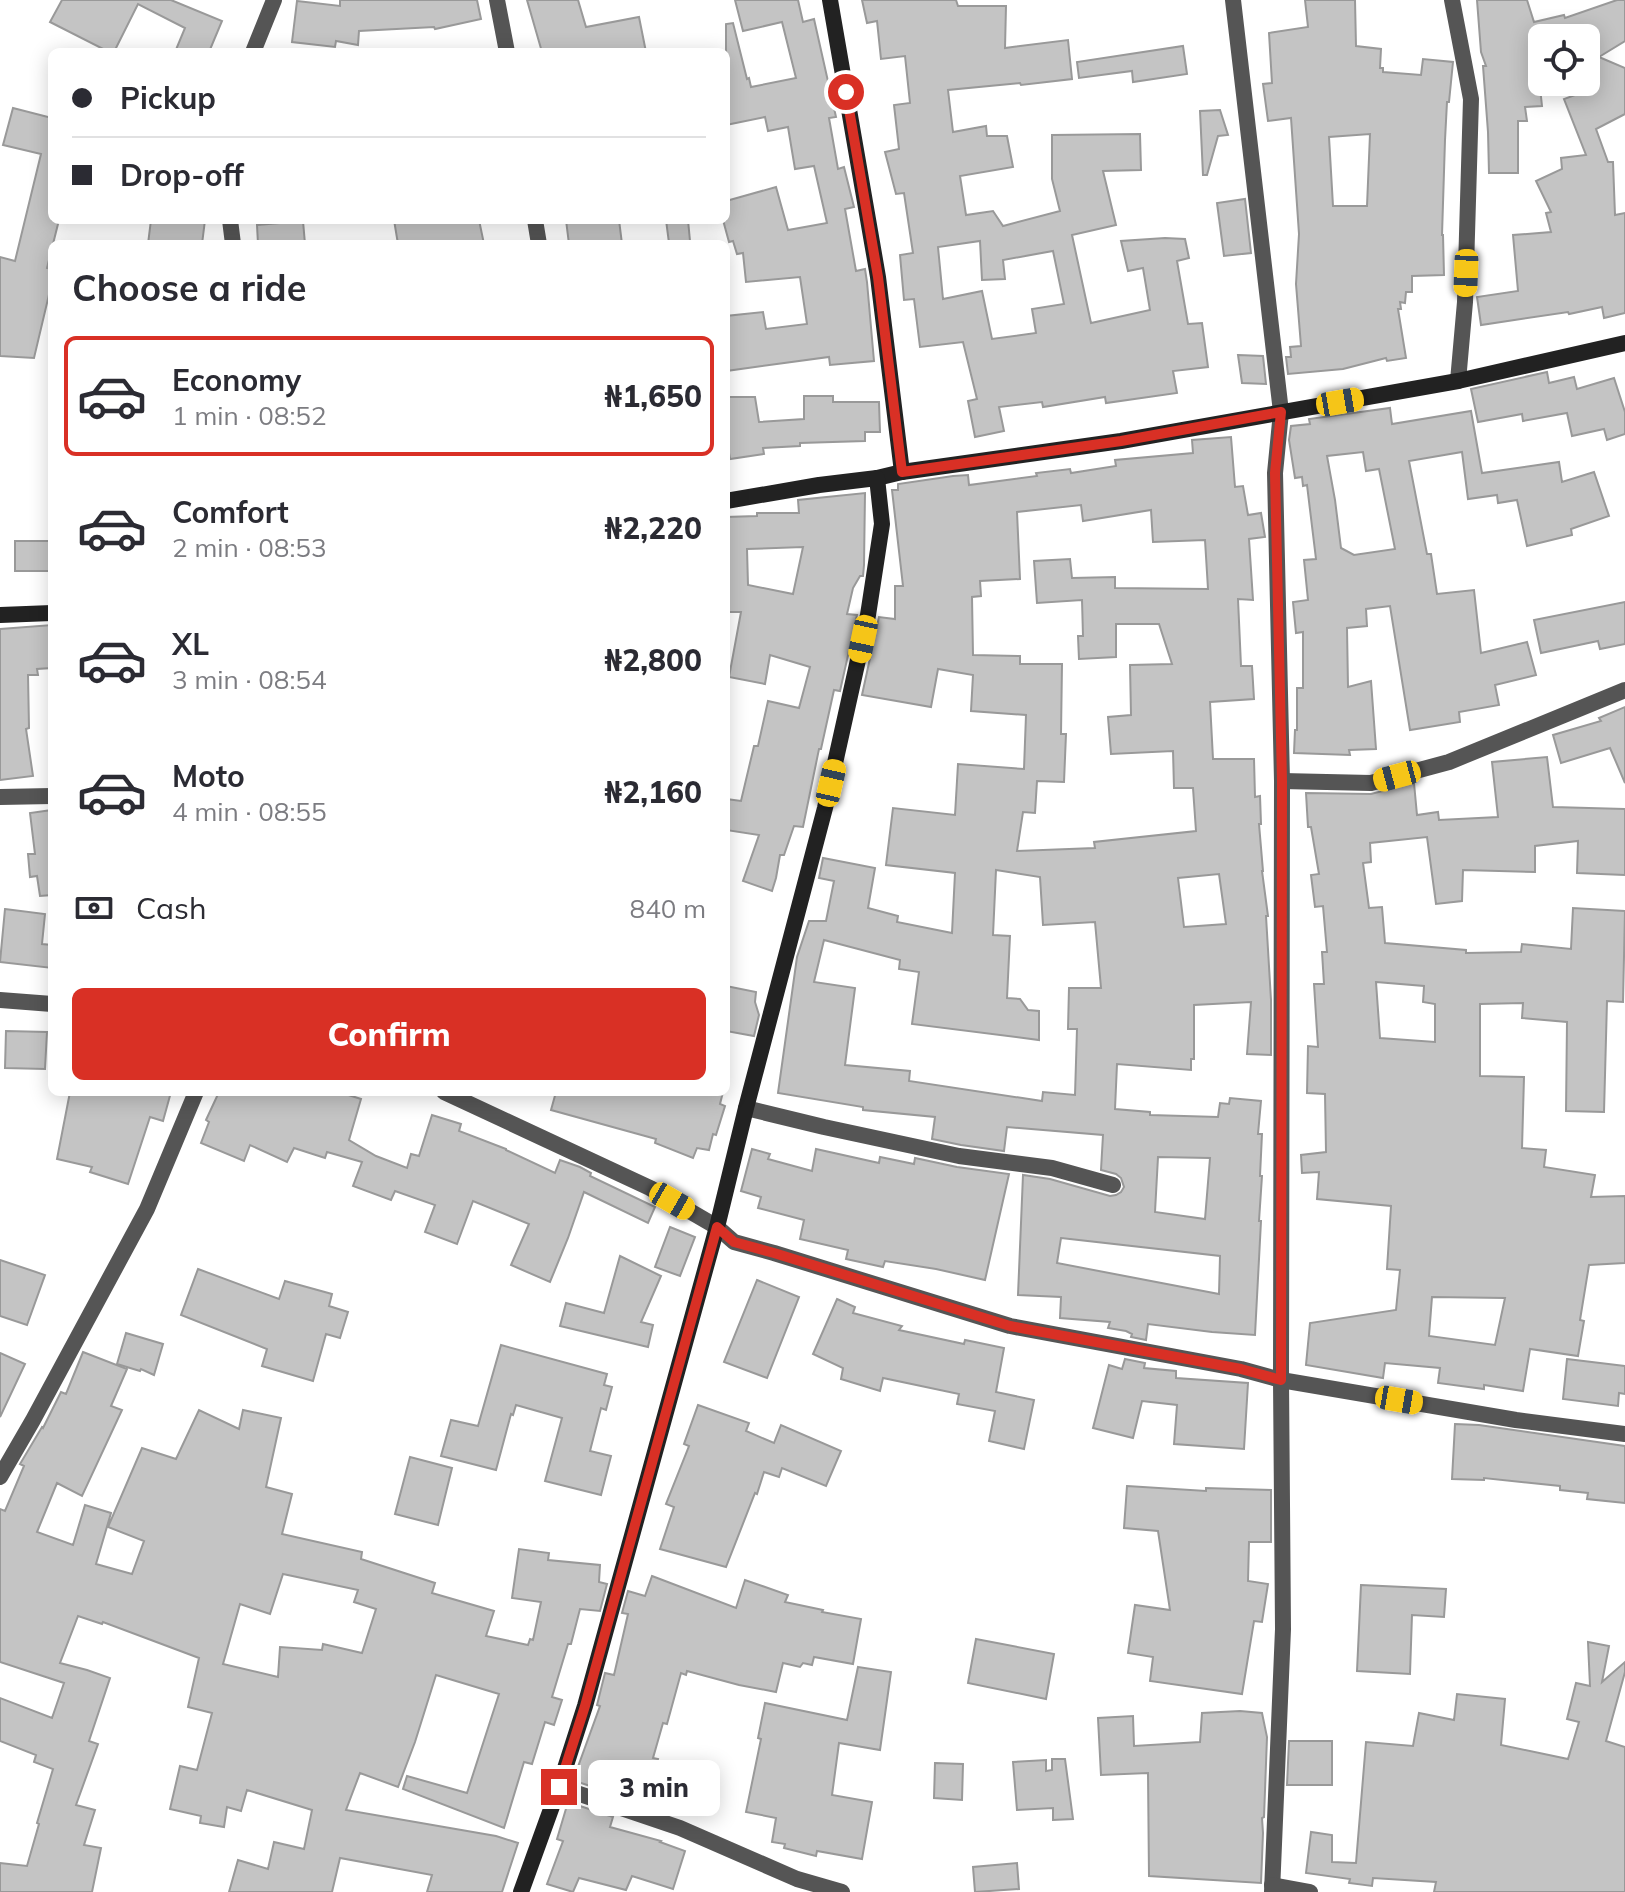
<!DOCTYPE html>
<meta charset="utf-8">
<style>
body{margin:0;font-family:Mulish,sans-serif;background:#f7f7f7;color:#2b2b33;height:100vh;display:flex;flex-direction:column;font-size:30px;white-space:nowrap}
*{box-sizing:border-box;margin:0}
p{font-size:26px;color:#7c7c81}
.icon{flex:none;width:44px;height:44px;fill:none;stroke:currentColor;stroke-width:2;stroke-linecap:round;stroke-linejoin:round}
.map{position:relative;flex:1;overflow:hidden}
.sheet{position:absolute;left:48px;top:240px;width:682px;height:856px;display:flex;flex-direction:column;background:#fff;border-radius:12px;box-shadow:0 4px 20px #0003}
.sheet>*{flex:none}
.hud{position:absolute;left:48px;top:48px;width:682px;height:176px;border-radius:12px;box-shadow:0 4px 20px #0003;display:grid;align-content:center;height:176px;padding:0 24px;background:#fff}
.fabs{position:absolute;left:1528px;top:24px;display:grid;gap:16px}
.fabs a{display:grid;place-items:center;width:72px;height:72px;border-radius:12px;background:#fff;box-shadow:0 4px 20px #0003;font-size:40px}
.end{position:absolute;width:36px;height:36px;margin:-18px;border:10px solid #d93025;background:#fff;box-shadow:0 0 0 4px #fff}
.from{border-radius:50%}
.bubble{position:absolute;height:56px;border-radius:12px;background:#fff;box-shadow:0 4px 20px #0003;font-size:26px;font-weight:800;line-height:56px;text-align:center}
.car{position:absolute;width:24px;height:48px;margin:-24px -12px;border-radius:10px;box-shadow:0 0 6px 2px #0007;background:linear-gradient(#f5c518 24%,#345 0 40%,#f5c518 0 76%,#345 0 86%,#f5c518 0)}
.hud b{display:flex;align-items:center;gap:28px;height:76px;font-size:30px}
.hud b+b{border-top:2px solid #e1e1e2}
.hud i{width:20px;height:20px;background:#2b2b33}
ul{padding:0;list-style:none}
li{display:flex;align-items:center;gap:24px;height:120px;margin:0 16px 12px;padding:0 8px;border:4px solid transparent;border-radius:12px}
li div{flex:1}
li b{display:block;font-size:30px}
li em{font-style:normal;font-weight:800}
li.current{border-color:#d93025}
li>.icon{width:72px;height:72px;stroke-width:1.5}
h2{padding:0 24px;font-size:36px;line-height:96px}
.pay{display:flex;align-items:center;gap:20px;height:88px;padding:0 24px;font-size:30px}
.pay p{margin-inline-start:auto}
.button{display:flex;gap:16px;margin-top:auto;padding:16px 24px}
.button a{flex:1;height:92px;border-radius:12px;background:#d93025;color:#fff;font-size:32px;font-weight:800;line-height:92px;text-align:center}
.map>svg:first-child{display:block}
</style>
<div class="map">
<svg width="1625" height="1892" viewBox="0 0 1625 1892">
<rect width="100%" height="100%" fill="#fff"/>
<g fill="#c4c4c4" stroke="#999" stroke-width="2" fill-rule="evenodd">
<path d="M62 0H171L222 21 209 52H175L185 28 138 4 114 52H109L50 22Z"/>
<path d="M340 0H477L481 19 435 29 434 27 359 31 358 45 336 41 335 47 292 42 297 1 340 6Z"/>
<path d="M527 0H578L586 27 639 17 646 52H542Z"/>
<path d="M735 0H798L803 22 814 19 836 117 829 118 838 169 844 167 854 207 845 209 856 271 865 269 867 282 874 361 830 365 829 357 726 371V316L763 312 766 329 807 324 800 277 746 282 743 253 737 254 733 241 729 242 723 220H726V201L776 187 788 230 827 223 814 166 795 169 788 127 768 131 765 117 726 125V24L733 23 747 79 749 78 751 87 796 78 782 22 743 31Z"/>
<path d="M862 0H956L958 6H1006L1005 48 1068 40 1072 79 1021 85 1020 83 948 90 953 132 986 126 987 136H1007L1013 167 960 176 966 215 993 211 1003 226 1060 211 1052 179V135L1140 134 1141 170 1103 171 1116 225 1072 235 1091 323 1150 310 1143 268 1128 271 1121 241 1165 238 1185 239 1189 258 1177 261 1188 324 1202 323 1208 367 1173 371 1177 393 1106 403 1105 397 1043 407 1042 402 999 407 1004 431 975 437 968 401 977 399 963 342 920 347 914 299 904 300 900 255 913 253 904 193 896 194 885 152 899 149 894 105 910 103 905 56 881 59 877 21 867 23ZM980 241 982 280 1005 279 1003 260 1053 251 1064 304 1032 309 1036 333 992 339 982 291 943 299 938 247Z"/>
<path d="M1305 0H1355L1356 46 1381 49 1380 68H1383V72L1421 75 1423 59 1453 62 1449 102H1447L1445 140 1442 235H1443L1444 275 1412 276V292H1406L1405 303 1400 302 1401 309H1398L1406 358 1387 361 1386 358 1343 369 1288 374 1286 357H1291L1290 347 1301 346 1296 284 1299 234 1291 118 1268 121 1263 84 1272 83 1269 33 1308 27ZM1370 134 1367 206H1333L1329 137Z"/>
<path d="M1477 0H1527L1534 22 1564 15 1565 18 1617 0H1625V41L1599 57 1625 68V114L1596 129 1608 162H1613L1615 215 1625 213V313L1604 318 1602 307 1569 314 1568 312 1481 325 1477 297 1518 291 1513 235 1551 232 1546 213 1551 212 1536 181 1562 169 1561 158 1586 155 1564 99 1586 91 1582 84 1586 82V38H1531L1536 78H1539L1542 106 1525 107 1527 121H1518V173H1489L1488 132 1483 66H1486L1481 52Z"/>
<path d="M1183 46 1187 74 1133 82 1132 71 1079 78 1077 62Z"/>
<path d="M13 108 52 118V220H59L47 268 52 269V282L34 358 0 356V257L15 261 41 154 3 145Z"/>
<path d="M1220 110 1228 135 1218 136 1207 175H1203L1200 111Z"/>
<path d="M1245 199 1251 253 1224 256 1217 203Z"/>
<path d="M151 220H205L202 244H148Z"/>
<path d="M394 220H479L484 244H398Z"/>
<path d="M566 220H619L622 244H569Z"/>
<path d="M666 220H688L690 241 669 243Z"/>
<path d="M303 221 305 244H258L257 225Z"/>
<path d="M1238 355 1263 356 1266 384 1242 383Z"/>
<path d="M1547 372 1549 383 1574 377 1577 389 1614 378 1625 412V434L1607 440 1604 429 1572 436 1567 413 1523 421 1522 414 1478 422 1471 389Z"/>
<path d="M804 396H833V402H879L880 432H865V441L800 443V446L763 448 764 454 730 459 726 434V397H755L759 422 804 419Z"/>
<path d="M1390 408 1392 424 1471 411 1482 473 1559 462 1562 482 1594 472 1609 516 1571 529 1572 535 1527 546 1517 500 1498 503 1497 495 1468 499 1462 452 1409 461 1427 554H1431L1437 594 1474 590 1481 653 1527 642 1536 675 1495 685 1499 705 1459 712 1460 722 1410 730 1390 606 1366 609 1367 626 1347 628 1348 687 1371 681 1376 749 1349 750 1350 755 1294 753 1295 730H1297V688H1303V632L1296 633 1293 602 1308 600 1304 560 1316 559 1307 485 1303 486 1302 477 1295 478 1289 440 1291 426 1310 424 1309 419ZM1363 452 1366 471 1379 469 1395 549 1354 555 1341 548 1335 500 1327 456Z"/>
<path d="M1231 437 1235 487 1243 486 1248 515 1261 513 1265 537 1249 539 1253 600 1238 599 1241 666H1252L1254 699 1210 702 1213 759H1254L1255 797 1260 796 1261 824H1259L1263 871H1262L1268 916H1266L1271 1000V1055L1247 1054 1251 1002 1194 1005V1059H1191V1070L1117 1064 1115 1109 1150 1112V1115L1218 1117 1220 1103 1229 1104 1230 1098 1261 1101 1258 1134H1262L1260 1176H1262L1259 1221H1261L1255 1335 1212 1332 1148 1324 1146 1340 1131 1337 1132 1334 1126 1331 1108 1328 1110 1322 1060 1318 1061 1297 1018 1295 1023 1175 1050 1179 1110 1196 1116 1195 1121 1192 1124 1187 1121 1178 1116 1174 1101 1170 1103 1135 1007 1127 1004 1151 961 1145 932 1139 935 1117 863 1110V1107L778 1093 797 957 809 921H826L834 881 819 878 823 858 875 868 868 908 898 916 897 922 952 933 955 873 886 865 893 808 955 815 958 764 1024 769 1026 715 971 711 973 675 938 669 931 707 862 695 879 617 895 619V586H903L892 490H898V484L953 476 968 475 969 485 1037 476 1036 473 1070 469 1071 473 1116 466 1115 460 1193 453 1192 440ZM1081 505 1083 521 1151 510 1153 542 1205 540 1208 589 1115 588V577L1072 578 1070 559 1034 561 1037 603 1082 600 1083 636H1078L1079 659 1116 657V624H1159L1172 664 1130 665 1131 715 1108 717 1111 754 1173 751 1174 788H1193L1196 831 1094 842 1095 848 1017 851 1023 812 1035 813 1037 781 1064 782 1066 734H1061L1062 664H1020V656L973 655 972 597 981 596 980 581 1020 579 1017 512ZM996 870 1040 877 1043 925 1095 922 1101 988H1069L1068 1029H1077L1075 1095 1043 1092 1042 1101 909 1081 910 1071 845 1065 855 988 814 982 824 940 900 960 899 969 919 972 912 1024 1039 1040V1011L1028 1010 1020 999 1007 998 1010 936 993 935ZM1219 874 1226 924 1184 927 1178 878ZM1158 1157 1210 1158 1205 1219 1155 1212ZM1061 1238 1220 1256 1219 1294 1057 1263Z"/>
<path d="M865 493 864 565 863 576H860L853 588 847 614 857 615 840 691 834 690 821 749H819L803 827 794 826 784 855H780L776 878 772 891 743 881 759 835 726 830V799L741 801 754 746H758L768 701 799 708 810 667 770 655 765 684 729 677 741 612H726V517L757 516V513H799L798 500ZM803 547 793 594 748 585 747 549Z"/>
<rect x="15" y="541" width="37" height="30"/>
<path d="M1625 602V644L1600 649 1598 641 1541 653 1534 620Z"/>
<path d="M52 625V668L37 669 38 675H28L29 728 26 729 33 776 0 780V629Z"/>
<path d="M1625 707V783L1610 748 1561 763 1553 735 1601 721 1599 718Z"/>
<path d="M1547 757 1553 807 1625 809V875L1577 873 1578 841 1535 846V872L1463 870 1462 901 1436 904 1427 837 1370 843 1371 862 1363 863 1369 908 1382 907 1385 943 1466 950V953L1521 952 1522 944 1571 949 1573 908 1625 911 1623 1002 1607 1001 1604 1112 1566 1111 1567 1022 1522 1018 1523 1003 1480 1004V1076L1524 1077 1522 1148 1546 1150 1544 1167 1595 1175 1591 1197 1625 1196V1263L1589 1265 1580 1320 1584 1321 1578 1356 1530 1349 1523 1391 1484 1385V1389L1438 1383 1440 1368 1385 1363 1383 1378 1306 1365 1310 1323 1396 1310 1400 1270 1387 1269 1391 1206 1317 1199 1319 1172 1302 1173 1301 1155 1326 1152 1325 1094 1307 1093 1308 1046 1318 1047 1314 984H1324L1322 952H1327L1323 906 1315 907 1311 875 1319 874 1311 827H1308L1306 793 1371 794 1414 783 1417 815 1438 812 1439 820 1498 817 1492 762ZM1376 982 1424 986 1423 1002 1435 1004V1042L1380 1038ZM1432 1297 1505 1298 1495 1345 1429 1336Z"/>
<path d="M52 810V895L40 896 37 876 30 877 28 854H35L30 813Z"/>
<path d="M5 909 45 914 42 944 52 945V968L0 962Z"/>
<path d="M726 986 756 992 755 1002 759 1015 754 1036 726 1031Z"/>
<path d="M6 1031 47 1032 45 1069 5 1068Z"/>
<path d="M70 1092H171L163 1121 150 1117 128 1184 90 1172 92 1167 57 1159Z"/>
<path d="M219 1092H339L361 1099 349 1140 376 1156 407 1168 411 1154 419 1156 432 1115 461 1124 459 1131 506 1149V1150L555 1173 560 1160 580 1167 591 1173 590 1176 655 1207 648 1223 584 1192 568 1238 550 1282 511 1265 529 1224 473 1201 457 1244 425 1232 435 1205 395 1191 391 1200 353 1186 362 1162 327 1152 325 1158 294 1148 287 1162 250 1145 244 1161 201 1143 209 1122 206 1120Z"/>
<path d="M556 1092H723L720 1104 725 1106 716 1135 713 1134 709 1150 697 1148 693 1158 655 1143 656 1139 551 1110Z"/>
<path d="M752 1149 770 1154 768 1159 812 1171 816 1149 879 1163 880 1157 914 1164 915 1158 957 1167 1009 1174 985 1280 936 1269 885 1261 883 1267 846 1259 848 1250 800 1239 804 1220 758 1208 761 1197 741 1191Z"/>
<path d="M670 1227 695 1237 680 1276 655 1267Z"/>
<path d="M620 1256 661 1276 641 1322 653 1325 648 1347 560 1326 566 1303 604 1313Z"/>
<path d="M0 1260 45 1275 27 1325 0 1316Z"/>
<path d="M198 1269 279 1299 285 1281 332 1294 329 1306 348 1312 340 1338 326 1334 313 1381 262 1366 267 1349 181 1315Z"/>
<path d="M757 1280 799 1297 767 1378 724 1362Z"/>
<path d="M837 1299 855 1307 853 1313 902 1326 899 1330 964 1344 965 1340 1004 1348 996 1392 1034 1400 1024 1449 989 1441 995 1411 957 1404 959 1394 883 1378 880 1391 841 1379 843 1368 813 1354Z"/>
<path d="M126 1333 163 1344 154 1375 141 1369 140 1371 117 1364Z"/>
<path d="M501 1345 607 1374 604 1385 612 1387 606 1410 601 1408 590 1451 611 1456 601 1495 545 1481 562 1418 516 1405 513 1415 511 1414 496 1470 441 1456 451 1420 478 1426Z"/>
<path d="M83 1352 127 1369 111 1406 122 1410 82 1496 57 1483 37 1532 73 1545 85 1505 111 1513 96 1564 132 1574 144 1541 108 1527 142 1448 176 1459 199 1410 239 1429 243 1410 281 1418 266 1487 292 1494 282 1534 362 1552 361 1559 435 1583 432 1593 494 1611 486 1636 528 1645 530 1639 533 1640 541 1602 512 1598 519 1549 549 1553 548 1560 600 1565 599 1582 607 1584 600 1611 580 1609 571 1644H568L552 1697 562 1700 554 1725 545 1722 532 1764 524 1762 504 1828 403 1789 407 1776 467 1793 499 1694 436 1675 415 1742 398 1787 360 1773 346 1810 496 1836 518 1843 502 1892H427L432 1875 340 1858 332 1892H229L238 1860 268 1869 274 1842 304 1849 312 1810 247 1790 241 1811 227 1807 224 1827 200 1823 201 1816 170 1809 180 1766 197 1770 212 1713 188 1707 199 1658 103 1622 102 1624 78 1616 60 1663 87 1670 110 1678 89 1741 98 1744 76 1805 95 1810 84 1845 101 1848 92 1892H0V1863L27 1866 39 1824 37 1823 53 1769 34 1762 36 1755 0 1741V1698L52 1718 64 1683 0 1662V1509L5 1511 24 1466 20 1464 42 1427 43 1428 61 1392 66 1394ZM283 1574 358 1590 354 1602 376 1609 362 1653 323 1644 322 1650 280 1647 278 1677 223 1664 240 1604 270 1614Z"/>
<path d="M0 1353 25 1364 0 1417Z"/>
<path d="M1125 1359 1145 1363 1144 1368 1176 1371V1378L1248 1383 1244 1449 1174 1444 1177 1405 1142 1401 1133 1438 1093 1428 1109 1365 1122 1369Z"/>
<path d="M1567 1359 1625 1366V1394L1619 1393 1618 1406 1563 1399Z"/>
<path d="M698 1405 749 1423 746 1431 774 1443 781 1425 841 1451 826 1486 782 1468 779 1477 764 1472 757 1494 755 1493 726 1567 660 1549 674 1507 666 1504 689 1446 684 1444Z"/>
<path d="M1455 1424 1479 1425 1625 1446V1503L1587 1499 1588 1493 1560 1490V1486L1484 1478V1480L1452 1479Z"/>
<path d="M410 1457 452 1468 438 1525 395 1514Z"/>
<path d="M1127 1486 1206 1491V1488L1271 1490V1542H1249L1248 1581 1268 1584 1262 1622 1254 1621 1242 1694 1150 1681 1153 1657 1128 1653 1135 1605 1170 1610 1158 1531 1124 1528Z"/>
<path d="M652 1576 736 1608 745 1580 788 1595 785 1602 823 1610 822 1612 861 1619 853 1664 814 1657 812 1665 803 1663 800 1667 783 1663 776 1692 739 1685 687 1671 686 1675 681 1673 667 1724 663 1723 653 1758 658 1759 648 1797 621 1791 620 1796 575 1781V1775L600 1706 597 1705 605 1673 614 1675 628 1614 622 1613 628 1591 645 1596Z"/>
<path d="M1361 1585 1446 1589 1444 1617 1412 1615 1410 1674 1357 1671Z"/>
<path d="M976 1639 1054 1654 1046 1699 968 1683Z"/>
<path d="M1588 1642 1609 1646 1602 1682 1625 1662V1672L1606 1741 1625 1747V1892H1434L1436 1882 1373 1878 1372 1886 1349 1883 1350 1879 1306 1873 1311 1832 1332 1835V1862L1356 1863 1366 1742 1413 1746 1419 1713 1454 1720 1457 1694 1505 1699 1501 1745 1568 1759 1579 1722 1567 1719 1576 1683 1590 1686Z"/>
<path d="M858 1667 891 1672 880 1750 839 1743 832 1795 872 1802 862 1859 817 1851 816 1856 784 1848 785 1844 772 1842 776 1818 746 1812 761 1739 758 1738 765 1703 847 1720Z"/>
<path d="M1240 1711 1262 1713 1267 1737 1264 1817 1262 1818 1263 1833 1261 1883 1149 1876 1148 1773 1101 1775 1098 1718 1133 1716 1134 1746 1200 1742 1202 1713Z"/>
<path d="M1289 1741H1332V1785H1287Z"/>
<path d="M1052 1759H1065L1073 1819 1053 1820V1808L1017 1810 1013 1762 1046 1760V1771L1052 1770Z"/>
<path d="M935 1763 963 1764 962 1800 934 1798Z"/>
<path d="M568 1802 613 1817 610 1827 661 1841 660 1842 685 1851 673 1889 632 1876 626 1890 579 1878 573 1892 547 1884 563 1841 557 1839Z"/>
<path d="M1017 1863 1019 1889 975 1892 973 1867Z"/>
</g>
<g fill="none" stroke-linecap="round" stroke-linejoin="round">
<g stroke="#555" stroke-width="16">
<path d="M497 0 507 52"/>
<path d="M1233 0 1281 412 1275 473 1282 781 1281 1380 1283 1629 1272 1892"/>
<path d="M1452 0 1471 99 1465 302 1458 381"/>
<path d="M253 52 274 0"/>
<path d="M230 220 233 244"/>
<path d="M535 220 539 244"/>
<path d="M1282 781 1371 783 1449 762 1625 690"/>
<path d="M0 797 52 796"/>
<path d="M0 1000 52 1004"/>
<path d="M444 1092 650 1188 717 1227 734 1242 774 1253 1010 1326 1241 1369 1281 1380 1516 1420 1625 1434"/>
<path d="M746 1108 824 1127 959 1156 1052 1168 1113 1185"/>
<path d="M0 1477 33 1420 147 1209 196 1092"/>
<path d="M559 1787 680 1828 797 1879 842 1892"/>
<path d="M1272 1885 1310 1892"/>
</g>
<g stroke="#222" stroke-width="16">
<path d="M830 0 878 277 902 472"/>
<path d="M726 501 819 485 877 478 902 472 1121 441 1458 381 1625 343"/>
<path d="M0 615 52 613"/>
<path d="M521 1892 559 1787 585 1706 717 1227 746 1108 825 808 868 615 882 524 877 478"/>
</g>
</g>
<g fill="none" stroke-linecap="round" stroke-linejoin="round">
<path stroke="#d93025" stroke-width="10" d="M559 1787 585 1706 717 1227 734 1242 774 1253 1010 1326 1241 1369 1281 1380 1282 781 1275 473 1281 412 1121 441 902 472 878 277 846 92"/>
</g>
</svg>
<div class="fabs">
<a><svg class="icon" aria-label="locate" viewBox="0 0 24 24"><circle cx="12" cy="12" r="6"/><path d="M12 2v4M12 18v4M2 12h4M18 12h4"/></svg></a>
</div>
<i class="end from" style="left:846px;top:92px"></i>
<i class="end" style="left:559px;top:1787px"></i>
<div class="bubble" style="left:588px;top:1760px;width:132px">3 min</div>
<i class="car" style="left:1466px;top:273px;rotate:182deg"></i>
<i class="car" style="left:1340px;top:402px;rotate:80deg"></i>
<i class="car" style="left:863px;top:639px;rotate:192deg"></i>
<i class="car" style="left:1397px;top:776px;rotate:255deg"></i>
<i class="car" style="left:831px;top:783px;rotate:13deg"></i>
<i class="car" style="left:672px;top:1201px;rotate:120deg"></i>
<i class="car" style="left:1399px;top:1400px;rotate:100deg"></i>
<div class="hud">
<b><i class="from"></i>Pickup</b>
<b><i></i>Drop-off</b>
</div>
<section class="sheet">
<h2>Choose a ride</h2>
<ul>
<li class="current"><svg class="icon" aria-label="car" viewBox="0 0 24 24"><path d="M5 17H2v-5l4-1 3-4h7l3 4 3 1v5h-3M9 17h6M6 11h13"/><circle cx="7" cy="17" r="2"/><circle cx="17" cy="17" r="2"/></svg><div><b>Economy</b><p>1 min · 08:52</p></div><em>₦1,650</em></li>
<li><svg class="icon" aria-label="car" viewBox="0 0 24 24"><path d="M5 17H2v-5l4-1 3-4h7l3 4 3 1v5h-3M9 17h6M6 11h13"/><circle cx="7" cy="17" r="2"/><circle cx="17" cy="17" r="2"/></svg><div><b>Comfort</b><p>2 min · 08:53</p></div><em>₦2,220</em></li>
<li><svg class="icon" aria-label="car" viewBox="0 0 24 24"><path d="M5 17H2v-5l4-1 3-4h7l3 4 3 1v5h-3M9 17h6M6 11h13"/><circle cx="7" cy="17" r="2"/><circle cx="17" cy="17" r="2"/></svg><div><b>XL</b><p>3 min · 08:54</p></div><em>₦2,800</em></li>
<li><svg class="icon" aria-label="car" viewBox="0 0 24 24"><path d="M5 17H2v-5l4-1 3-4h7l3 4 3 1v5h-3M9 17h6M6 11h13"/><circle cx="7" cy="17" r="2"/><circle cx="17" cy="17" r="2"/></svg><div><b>Moto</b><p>4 min · 08:55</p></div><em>₦2,160</em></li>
</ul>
<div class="pay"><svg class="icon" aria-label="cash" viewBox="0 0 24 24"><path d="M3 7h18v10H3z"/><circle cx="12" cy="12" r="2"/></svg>Cash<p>840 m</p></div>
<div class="button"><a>Confirm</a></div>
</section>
</div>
